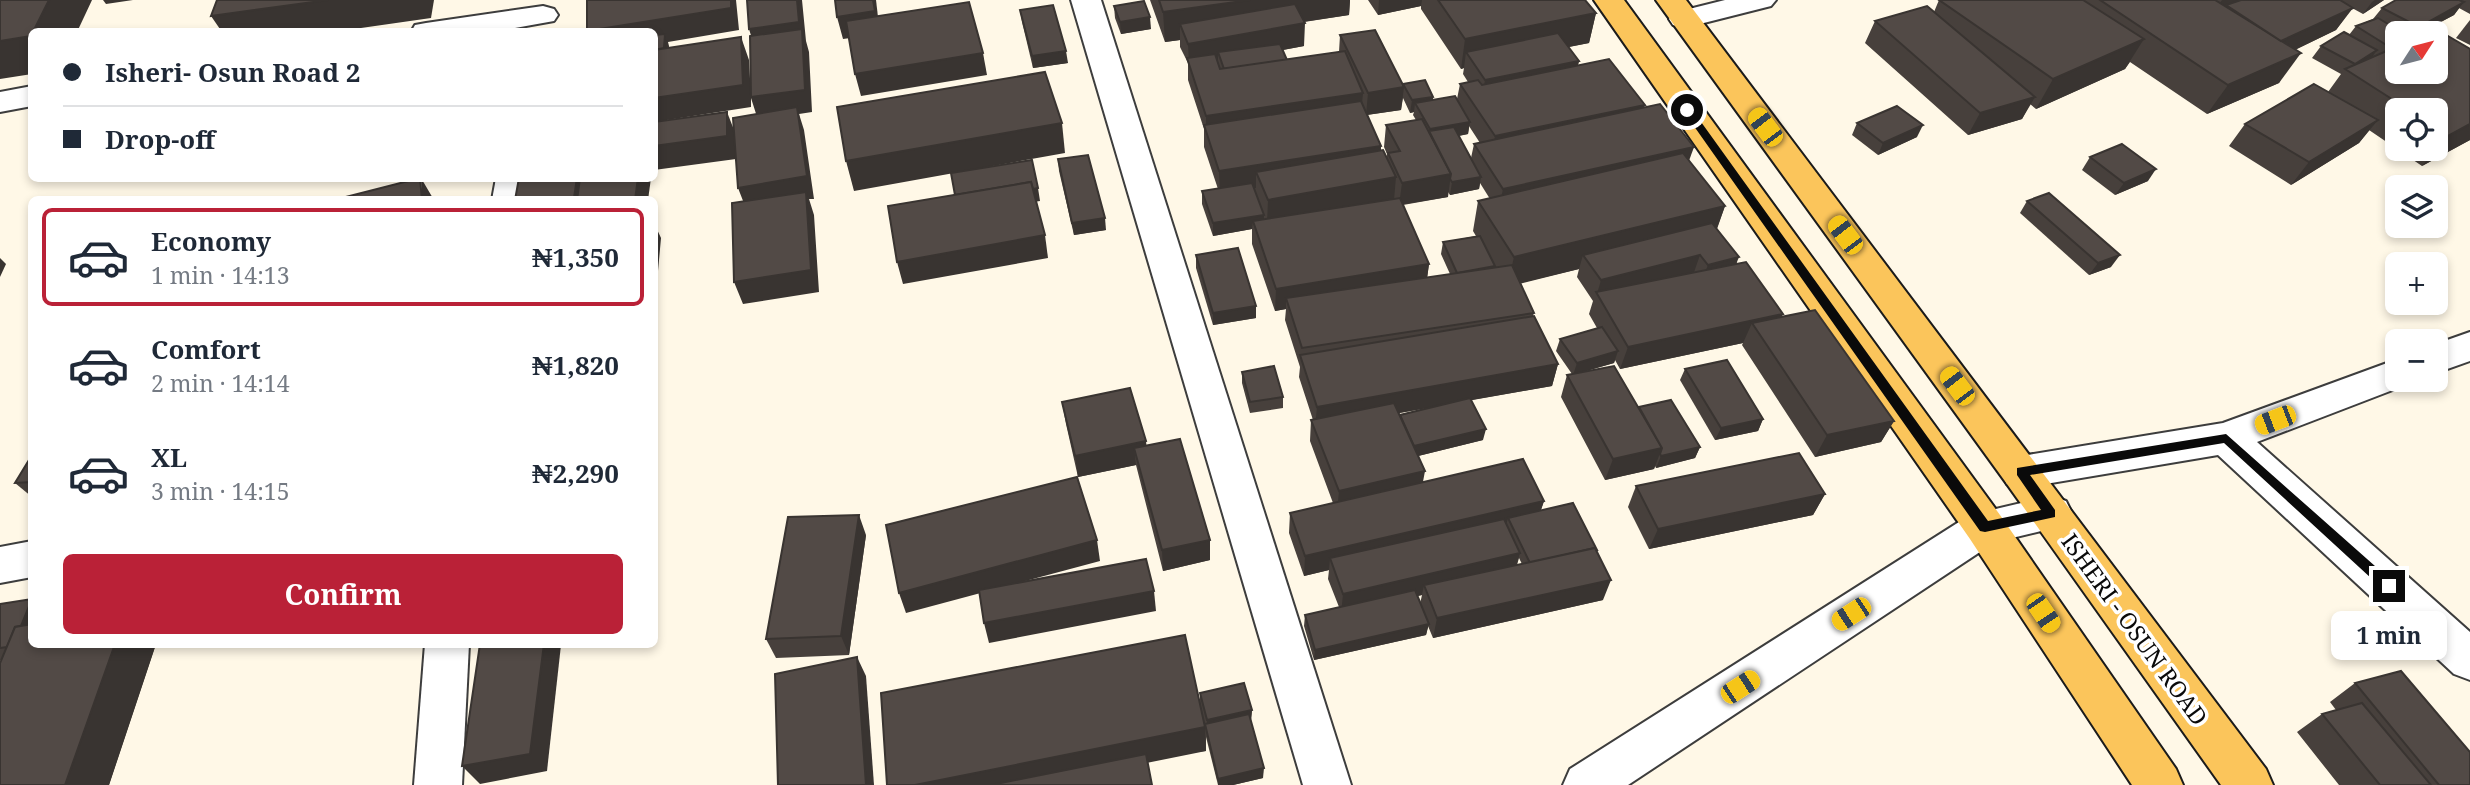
<!DOCTYPE html>
<meta charset="utf-8">
<style>
body{margin:0;font-family:"Noto Serif",serif;background:#f2f2f3;color:#1f2937;height:100vh;display:flex;flex-direction:column;font-size:26px;white-space:nowrap}
*{box-sizing:border-box;margin:0}
p{font-size:23px;color:#747a83}
.icon{flex:none;width:38px;height:38px;fill:none;stroke:currentColor;stroke-width:2;stroke-linecap:round;stroke-linejoin:round}
.map{position:relative;flex:1;overflow:hidden}
.details{position:absolute;left:28px;top:196px;width:630px;height:452px;display:flex;flex-direction:column;background:#fff;border-radius:10px;box-shadow:0 4px 10px #0003}
.details>*{flex:none}
.top-card{position:absolute;left:28px;top:28px;width:630px;height:154px;border-radius:10px;box-shadow:0 4px 10px #0003;display:grid;align-content:center;height:154px;padding:0 35px;background:#fff}
.needle{width:46px;rotate:54deg}
.controls{position:absolute;left:2385px;top:21px;display:grid;gap:14px}
.controls a{display:grid;place-items:center;width:63px;height:63px;border-radius:10px;background:#fff;box-shadow:0 4px 10px #0003;font-size:35px}
.end{position:absolute;width:32px;height:32px;margin:-16px;border:9px solid #0a0a0a;background:#fff;box-shadow:0 0 0 4px #fff}
.from{border-radius:50%}
.bubble{position:absolute;height:49px;border-radius:10px;background:#fff;box-shadow:0 4px 10px #0003;font-size:23px;font-weight:700;line-height:49px;text-align:center}
.car{position:absolute;width:21px;height:42px;margin:-21px -10px;border-radius:9px;box-shadow:0 0 5px 2px #0007;background:linear-gradient(#f5c518 24%,#345 0 40%,#f5c518 0 76%,#345 0 86%,#f5c518 0)}
.top-card b{display:flex;align-items:center;gap:24px;height:66px;font-size:26px}
.top-card b+b{border-top:2px solid #e0e1e3}
.top-card i{width:18px;height:18px;background:#1f2937}
ul{padding:12px 0 0;list-style:none}
li{display:flex;align-items:center;gap:21px;height:98px;margin:0 14px 10px;padding:0 21px;border:4px solid transparent;border-radius:10px}
li div{flex:1}
li b{display:block;font-size:26px}
li em{font-style:normal;font-weight:700}
li.selected{border-color:#ba2137}
li>.icon{width:63px;height:63px;stroke-width:1.5}
.button{display:flex;gap:14px;margin-top:auto;padding:14px 35px}
.button a{flex:1;height:80px;border-radius:10px;background:#ba2137;color:#fff;font-size:28px;font-weight:700;line-height:80px;text-align:center}
.map>svg:first-child{display:block}
</style>
<div class="map">
<svg width="2470" height="785" viewBox="0 0 2470 785">
<rect width="100%" height="100%" fill="#fff8e7"/>
<g fill="none" stroke-linecap="round" stroke-linejoin="round">
<g stroke="#3d3d3d" stroke-width="4">
<g id="minor">
<path d="M1071 0H1101L1351 785H1303Z"/>
<path d="M1725 0H1776L1771 6 1684 28 1673 25 1669 19 1673 13Z"/>
<path d="M543 6 554 9 558 15 554 21 492 32H411L415 25 426 23Z"/>
<path d="M32 86V106L0 112V92Z"/>
<path d="M496 178H530L526 200H492Z"/>
<path d="M2470 332V361L2436 373V344Z"/>
<path d="M2398 359V380H2413L2411 383 2257 442 2470 632V680L2454 674 2218 455 2021 488 2007 484 2001 472 2007 460 2021 456 2223 423Z"/>
<path d="M2051 496 2066 501 2072 513 2066 525 1995 542 1628 785H1563L1570 769 1970 515Z"/>
<path d="M32 541V577L0 583V547Z"/>
<path d="M425 644H469L462 785H414Z"/>
</g>
</g>
<g stroke="#1b1b1b" stroke-width="4">
<g id="major">
<path d="M1594 0H1624L2000 515 2176 769 2183 785H2132L1970 539Z"/>
<path d="M1656 0H1686L2266 769 2273 785H2221L2007 484Z"/>
</g>
</g>
<use href="#minor" fill="#fff" fill-rule="evenodd"/>
<use href="#major" fill="#fbc55b" fill-rule="evenodd"/>
</g>
<g fill="#47403c" fill-rule="evenodd">
<path d="M1150 0H1350L1349 15 1304 22V46L1283 50 1287 60 1339 52 1340 35 1403 86 1433 97V100L1457 99 1460 84 1468 82 1463 74 1464 68 1461 69 1421 9V6L1378 15 1368 0H1585L1596 13 1589 43 1568 47 1579 61 1578 65 1644 107 1689 161 1725 206 1717 229 1737 263 1782 317 1894 421 1881 442 1815 457 1742 345 1743 343 1620 369 1615 360 1614 363 1582 372 1700 447 1695 458 1656 468 1655 466 1654 469 1605 480 1561 397 1567 375 1572 374 1556 351 1560 339 1597 328 1589 314 1593 301 1577 277 1579 269 1520 283 1534 313 1533 316 1558 364 1552 386 1471 400 1483 440 1418 456 1423 482 1544 501 1541 510 1597 550 1603 600 1433 638 1428 626 1426 635 1314 660 1304 626 1305 615 1339 607 1328 579 1329 570 1304 576 1289 533 1290 513 1333 503 1310 441 1311 420H1313L1299 377 1300 367 1285 320 1286 309 1275 311 1252 244V229L1213 236 1202 204V191L1218 189 1204 147V129L1188 80V63L1180 47V40L1165 42ZM1403 98 1410 113 1414 112 1413 115 1416 120 1386 125 1384 147 1387 154V158L1381 150V146L1367 115 1401 110ZM1469 126 1480 143 1474 144 1471 158 1459 136 1468 134ZM1480 183 1490 199 1478 201 1473 231 1476 236 1443 242 1441 254 1450 274 1427 278 1429 264 1403 205 1448 197V192L1450 195 1479 189ZM1427 408 1400 415 1399 413ZM1519 558 1522 564 1517 565ZM1422 595 1420 604 1417 596Z"/>
<path d="M1939 0H2384L2363 14 2352 8 2336 30 2295 50 2279 83 2207 114 2130 62 2125 69 2036 109 2030 104 2022 119 1968 135 1865 43 1875 21 1934 12Z"/>
<path d="M2396 0H2470V14L2459 8 2454 15 2420 33H2398L2470 140 2422 166 2369 130 2359 143 2291 185 2229 146 2245 124 2328 92 2341 74 2312 58 2321 46 2349 35 2356 26 2373 19 2382 8ZM2398 110H2436V149H2398Z"/>
<path d="M1114 6 1151 29 1121 34 1115 18Z"/>
<path d="M1020 10 1068 63 1033 68 1022 22Z"/>
<path d="M2470 20V45L2456 38Z"/>
<path d="M1857 123 1917 137 1878 155 1852 135Z"/>
<path d="M2090 157 2148 181 2115 195 2082 170Z"/>
<path d="M1058 159 1106 230 1074 235 1059 171Z"/>
<path d="M2027 201 2111 267 2089 275 2020 213Z"/>
<path d="M1196 255 1256 306V318L1213 325 1196 268Z"/>
<path d="M1685 369 1763 419 1758 431 1715 440 1680 380Z"/>
<path d="M1242 372 1283 397V408L1250 413 1242 383Z"/>
<path d="M1062 402 1146 445 1210 560 1163 571 1136 465 1078 477 1066 424Z"/>
<path d="M32 455V497L15 483Z"/>
<path d="M1636 486 1825 494 1813 515 1649 549 1628 507Z"/>
<path d="M866 535 849 655 776 658 766 639Z"/>
<path d="M0 604 32 644H156L109 785 1 660H0Z"/>
<path d="M2355 683 2470 785H2339L2297 732 2322 714 2336 710 2330 702Z"/>
<path d="M1200 693 1252 710 1251 720 1263 778 1233 785H1218L1206 737V751L887 785 1200 702Z"/>
</g>
<g fill="#393431">
<path d="M49 0H92L77 32H33Z"/>
<path d="M103 0H133L106 4Z"/>
<path d="M328 0H434L431 18 333 32H222L211 16Z"/>
<path d="M731 0H736L739 30 668 42 669 46 668 68 654 44V32L587 31Z"/>
<path d="M797 0H802L806 41 809 52 812 112 799 114 804 130 814 199H809L814 215 819 292 743 304 734 282 747 211 738 188 758 120 751 98V107L654 122V98L741 37 749 60 751 97 756 52 749 29Z"/>
<path d="M873 0H876L880 34 843 39 837 17Z"/>
<path d="M1250 0H1350L1349 15 1186 39 1180 24V40L1165 42 1163 12Z"/>
<path d="M1379 0H1422L1421 6 1378 15Z"/>
<path d="M2222 0H2247L2209 19Z"/>
<path d="M2375 0H2384L2363 14 2372 2Z"/>
<path d="M2464 2 2454 15 2420 33H2414L2419 27Z"/>
<path d="M2353 8 2336 30 2265 64 2281 41Z"/>
<path d="M1596 13 1589 43 1475 66 1466 52 1464 68 1461 69 1465 39Z"/>
<path d="M1150 17 1151 29 1121 34 1120 22Z"/>
<path d="M1305 23 1304 46 1221 61 1218 52V61L1189 63 1188 44Z"/>
<path d="M32 35V74L0 79V41Z"/>
<path d="M2144 39 2125 69 2036 109 2053 79Z"/>
<path d="M2398 43V51L2379 58 2388 46Z"/>
<path d="M2377 50 2368 63 2355 64Z"/>
<path d="M1066 51 1068 63 1033 68 1032 56Z"/>
<path d="M983 53 987 75 861 96 855 74Z"/>
<path d="M2301 53 2279 83 2207 114 2228 85Z"/>
<path d="M1579 61 1573 83 1481 103 1485 80Z"/>
<path d="M1404 87 1401 110 1366 115 1368 93Z"/>
<path d="M1363 93 1361 115 1206 133V116Z"/>
<path d="M1433 97 1432 109 1415 103 1414 112 1410 113 1412 100Z"/>
<path d="M2035 97 2022 119 1968 135 1980 113Z"/>
<path d="M1645 105 1638 127 1491 159 1495 136Z"/>
<path d="M727 112 736 135V159L654 170V146Z"/>
<path d="M2378 120 2359 143 2291 185 2309 162Z"/>
<path d="M1470 122 1468 134 1430 141 1429 138 1430 129Z"/>
<path d="M1062 123 1065 153 854 191 846 161Z"/>
<path d="M2470 124V140L2422 166 2448 136Z"/>
<path d="M1923 125 1917 137 1878 155 1883 143Z"/>
<path d="M1381 146 1379 169 1256 172V188L1220 193 1219 171Z"/>
<path d="M1694 147 1686 169 1498 212 1503 189Z"/>
<path d="M2156 169 2148 181 2115 195 2124 183Z"/>
<path d="M1451 174 1448 197 1399 205 1402 183Z"/>
<path d="M1396 177 1394 200 1267 223 1268 200Z"/>
<path d="M1481 177 1479 189 1450 195 1452 182Z"/>
<path d="M421 178 434 200H422Z"/>
<path d="M577 178H591L588 200H564Z"/>
<path d="M638 178H651L648 200H635Z"/>
<path d="M1038 188 1040 201 959 214 956 202Z"/>
<path d="M1725 206 1714 236 1583 255 1579 269 1507 287 1514 257Z"/>
<path d="M1264 215V227L1253 221 1252 229 1213 236V223Z"/>
<path d="M1105 218 1106 230 1074 235 1072 223Z"/>
<path d="M654 223 661 238 655 304 654 303Z"/>
<path d="M1045 235 1048 258 903 284 897 262Z"/>
<path d="M1700 255 1692 278 1597 294 1601 280Z"/>
<path d="M2120 255 2111 267 2089 275 2098 263Z"/>
<path d="M1739 257 1730 279 1699 287 1708 265Z"/>
<path d="M0 258 6 264 0 277Z"/>
<path d="M1429 264 1426 286 1286 298V309L1275 311 1276 289Z"/>
<path d="M1256 306V318L1213 325V313Z"/>
<path d="M1783 314 1773 336 1752 323 1743 343 1620 369 1628 347Z"/>
<path d="M1618 351 1614 363 1573 375 1577 363Z"/>
<path d="M1558 364 1552 386 1315 428 1317 407Z"/>
<path d="M1763 419 1758 431 1715 440 1721 428Z"/>
<path d="M1894 421 1881 442 1815 457 1827 435Z"/>
<path d="M1486 429 1483 440 1410 458 1412 447Z"/>
<path d="M1146 441 1148 462 1134 448 1136 465 1078 477 1075 456Z"/>
<path d="M1700 447 1695 458 1656 468 1661 456Z"/>
<path d="M1662 448 1654 469 1605 480 1613 459Z"/>
<path d="M1425 471 1421 492 1337 511 1339 491Z"/>
<path d="M1825 494 1813 515 1649 549 1658 529Z"/>
<path d="M1544 501 1537 521 1508 518 1505 529 1330 558 1329 570 1304 576 1305 556Z"/>
<path d="M859 515 866 535 849 655 841 636Z"/>
<path d="M1097 540 1100 561 906 613 899 593Z"/>
<path d="M1210 540V560L1163 571 1162 550Z"/>
<path d="M1520 553 1514 573 1424 585 1422 595 1341 614 1343 594Z"/>
<path d="M1611 580 1603 600 1433 638 1437 618Z"/>
<path d="M1154 591 1156 611 989 643 984 623Z"/>
<path d="M32 600V644L13 646Z"/>
<path d="M1429 624 1426 635 1314 660 1315 650Z"/>
<path d="M115 644H156L109 785H65Z"/>
<path d="M544 644H561V645L547 771 480 784 462 766Z"/>
<path d="M857 657 866 676 874 785H866Z"/>
<path d="M1252 710 1251 720 1207 730V720Z"/>
<path d="M1205 727 1206 751 1037 785H915Z"/>
<path d="M1264 768 1263 778 1233 785H1218V779Z"/>
</g>
<g fill="#524a46" stroke="#393431" stroke-width="2">
<path d="M0 0H49L33 32H32L31 36 0 41Z"/>
<path d="M217 0H328L211 16Z"/>
<path d="M587 0H731V8L587 31Z"/>
<path d="M747 0H797L799 22 749 29Z"/>
<path d="M835 0H873L875 11 837 17Z"/>
<path d="M1159 0H1250L1163 12Z"/>
<path d="M1438 0H1585L1596 13 1465 39Z"/>
<path d="M1939 0H2083L2144 39 2053 79Z"/>
<path d="M2100 0H2215L2301 53 2228 85Z"/>
<path d="M2241 0H2340L2353 8 2281 41 2226 5Z"/>
<path d="M2396 0H2459L2464 2 2419 27 2382 8Z"/>
<path d="M1144 1 1150 17 1120 22 1114 6Z"/>
<path d="M969 2 983 53 855 74 846 21Z"/>
<path d="M1295 4 1305 23 1188 44 1180 24Z"/>
<path d="M1053 5 1066 51 1032 56 1020 10Z"/>
<path d="M1927 6 2035 97 1980 113 1875 21Z"/>
<path d="M2378 18 2403 33H2398V43L2388 46 2356 26Z"/>
<path d="M802 29 805 90 751 97 750 36Z"/>
<path d="M2436 29 2470 49V124L2448 136 2436 128V110H2409L2345 69 2398 46V72H2436V33H2426Z"/>
<path d="M1375 30 1404 87 1368 93 1340 35Z"/>
<path d="M2344 32 2377 50 2355 64 2321 46Z"/>
<path d="M1558 33 1579 61 1485 80 1466 52Z"/>
<path d="M665 34 664 48 654 50V35Z"/>
<path d="M741 37 743 85 654 98V50Z"/>
<path d="M1280 44 1287 60 1224 69 1218 52Z"/>
<path d="M1345 51 1363 93 1206 116 1187 58 1215 54 1220 69Z"/>
<path d="M1609 59 1645 105 1495 136 1460 84 1478 80 1482 85Z"/>
<path d="M1045 72 1062 123 846 161 837 107Z"/>
<path d="M1425 80 1433 97 1412 100 1403 84Z"/>
<path d="M2314 84 2378 120 2309 162 2245 124Z"/>
<path d="M1455 96 1470 122 1430 129 1415 103Z"/>
<path d="M1361 101 1381 146 1219 171 1204 125Z"/>
<path d="M1660 104 1694 147 1503 189 1474 144Z"/>
<path d="M1897 106 1923 125 1883 143 1857 123Z"/>
<path d="M797 107 807 176 738 188 733 118Z"/>
<path d="M727 112V136L654 146V122Z"/>
<path d="M1422 119 1451 174 1402 183 1388 153 1400 151 1386 125Z"/>
<path d="M1454 127 1481 177 1452 182 1450 179 1451 174 1429 131Z"/>
<path d="M2122 144 2156 169 2124 183 2090 157Z"/>
<path d="M1383 150 1396 177 1268 200 1256 172Z"/>
<path d="M1683 153 1725 206 1514 257 1478 201Z"/>
<path d="M1088 155 1105 218 1072 223 1058 159Z"/>
<path d="M1032 160 1038 188 1033 189 1031 182 955 195 951 173Z"/>
<path d="M420 178 422 200H334Z"/>
<path d="M519 178H577L574 198 564 200H515Z"/>
<path d="M580 178H638L635 200H577Z"/>
<path d="M1031 182 1045 235 897 262 888 206Z"/>
<path d="M1252 183 1264 215 1213 223 1202 191Z"/>
<path d="M806 192 811 270 734 282 732 203Z"/>
<path d="M2049 193 2120 255 2098 263 2027 201Z"/>
<path d="M1400 198 1429 264 1276 289 1253 221Z"/>
<path d="M1712 223 1739 257 1708 265 1700 255 1601 280 1583 255Z"/>
<path d="M1480 236 1495 266 1457 273 1443 242Z"/>
<path d="M1238 248 1256 306 1213 313 1196 255Z"/>
<path d="M1746 262 1783 314 1628 347 1596 292Z"/>
<path d="M1512 265 1534 313 1302 348 1286 298Z"/>
<path d="M1815 310 1894 421 1827 435 1752 323Z"/>
<path d="M1534 316 1558 364 1317 407 1300 355Z"/>
<path d="M1602 327 1618 351 1577 363 1560 339Z"/>
<path d="M1727 360 1763 419 1721 428 1685 369Z"/>
<path d="M1274 366 1283 397 1250 402 1242 372Z"/>
<path d="M1614 366 1662 448 1613 459 1567 375Z"/>
<path d="M1130 388 1146 441 1075 456 1062 402Z"/>
<path d="M1470 398 1486 429 1414 446 1400 415Z"/>
<path d="M1671 400 1700 447 1661 456 1660 454 1662 448 1639 407Z"/>
<path d="M1394 403 1425 471 1339 491 1311 420Z"/>
<path d="M1180 439 1210 540 1162 550 1134 448Z"/>
<path d="M1799 453 1825 494 1658 529 1636 486Z"/>
<path d="M32 455V482L15 483Z"/>
<path d="M1523 459 1544 501 1305 556 1290 513Z"/>
<path d="M1077 477 1097 540 899 593 886 525Z"/>
<path d="M1573 503 1597 550H1596L1595 548 1530 563 1508 518Z"/>
<path d="M859 515 841 636 766 639 788 517Z"/>
<path d="M1504 519 1520 553 1343 594 1330 558Z"/>
<path d="M1595 548 1611 580 1437 618 1424 585Z"/>
<path d="M1146 559 1154 591 984 623 979 590Z"/>
<path d="M1415 590 1429 624 1315 650 1305 615Z"/>
<path d="M32 599 21 626 15 627 7 647 0 648V604Z"/>
<path d="M32 624V644H115L65 785H0V663L15 627Z"/>
<path d="M1185 635 1205 727 915 785H887L881 693Z"/>
<path d="M480 644H544L530 754 462 766Z"/>
<path d="M857 657 866 785H778L775 674Z"/>
<path d="M2401 671 2470 752V785H2439L2355 683Z"/>
<path d="M1244 683 1252 710 1207 720 1200 693Z"/>
<path d="M2362 703 2431 785H2380L2322 714Z"/>
<path d="M1249 714 1264 768 1218 779 1205 724Z"/>
<path d="M1146 754 1152 785H991Z"/>
</g>
<path fill="#0a0a0a" d="M1687 107 1691 108 1988 521 2041 510 2017 475V468L2226 434 2393 582V590H2384L2224 443 2030 475 2055 510V517L1985 532 1980 531 1684 112 1683 110Z"/>
<g text-anchor="middle" dominant-baseline="central" stroke-width="7" stroke-linejoin="round" paint-order="stroke">
<g font-size="23" fill="#0a0a0a" stroke="#fff">
<text transform="translate(2135 629) rotate(54)">ISHERI - OSUN ROAD</text>
</g>
</g>
</svg>
<div class="controls">
<a><svg class="needle" viewBox="-14 -14 28 28"><path d="M0-13l5 13h-10z" fill="#e53935"/><path d="M0 13l5-13h-10z" fill="#747a83"/></svg></a>
<a><svg class="icon" aria-label="locate" viewBox="0 0 24 24"><circle cx="12" cy="12" r="6"/><path d="M12 2v4M12 18v4M2 12h4M18 12h4"/></svg></a>
<a><svg class="icon" aria-label="layers" viewBox="0 0 24 24"><path d="M12 4l9 5-9 5-9-5zM3 14l9 5 9-5"/></svg></a>
<a>+</a>
<a>−</a>
</div>
<i class="end from" style="left:1687px;top:110px"></i>
<i class="end" style="left:2389px;top:586px"></i>
<div class="bubble" style="left:2331px;top:611px;width:116px">1 min</div>
<i class="car" style="left:1765px;top:127px;rotate:323deg"></i>
<i class="car" style="left:1845px;top:235px;rotate:323deg"></i>
<i class="car" style="left:1957px;top:386px;rotate:323deg"></i>
<i class="car" style="left:2275px;top:420px;rotate:249deg"></i>
<i class="car" style="left:2043px;top:613px;rotate:146deg"></i>
<i class="car" style="left:1851px;top:614px;rotate:237deg"></i>
<i class="car" style="left:1740px;top:687px;rotate:57deg"></i>
<div class="top-card">
<b><i class="from"></i>Isheri- Osun Road 2</b>
<b><i></i>Drop-off</b>
</div>
<section class="details">
<ul>
<li class="selected"><svg class="icon" aria-label="car" viewBox="0 0 24 24"><path d="M5 17H2v-5l4-1 3-4h7l3 4 3 1v5h-3M9 17h6M6 11h13"/><circle cx="7" cy="17" r="2"/><circle cx="17" cy="17" r="2"/></svg><div><b>Economy</b><p>1 min · 14:13</p></div><em>₦1,350</em></li>
<li><svg class="icon" aria-label="car" viewBox="0 0 24 24"><path d="M5 17H2v-5l4-1 3-4h7l3 4 3 1v5h-3M9 17h6M6 11h13"/><circle cx="7" cy="17" r="2"/><circle cx="17" cy="17" r="2"/></svg><div><b>Comfort</b><p>2 min · 14:14</p></div><em>₦1,820</em></li>
<li><svg class="icon" aria-label="car" viewBox="0 0 24 24"><path d="M5 17H2v-5l4-1 3-4h7l3 4 3 1v5h-3M9 17h6M6 11h13"/><circle cx="7" cy="17" r="2"/><circle cx="17" cy="17" r="2"/></svg><div><b>XL</b><p>3 min · 14:15</p></div><em>₦2,290</em></li>
</ul>
<div class="button"><a>Confirm</a></div>
</section>
</div>
